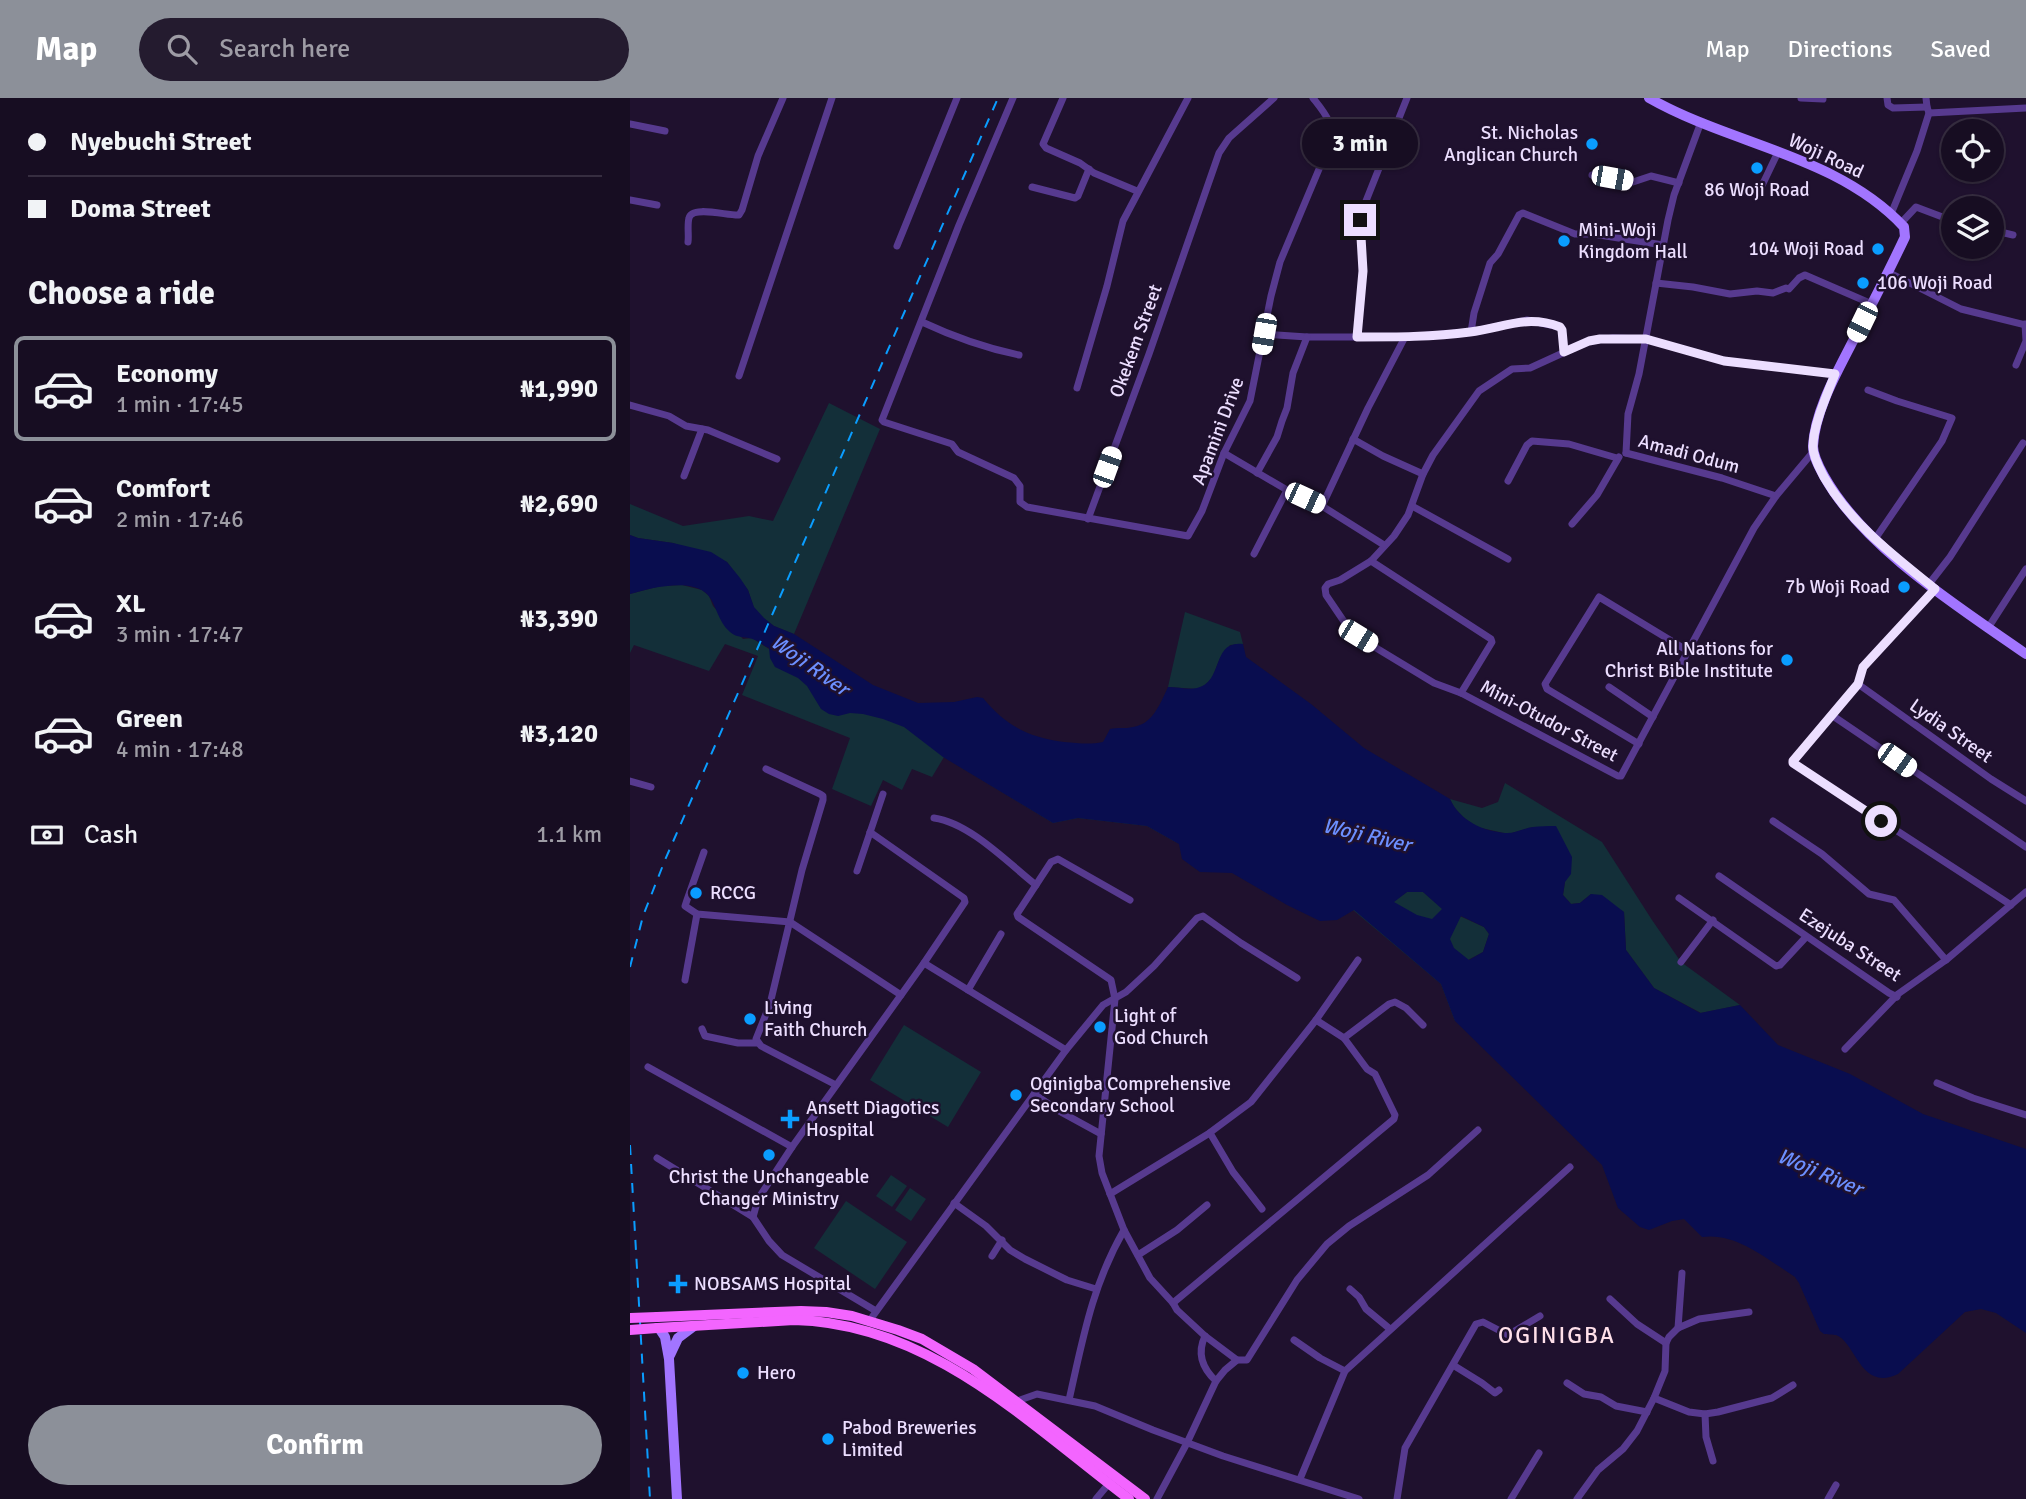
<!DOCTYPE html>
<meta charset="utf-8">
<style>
body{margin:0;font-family:Signika,sans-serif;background:#241b2f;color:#f1f3f6;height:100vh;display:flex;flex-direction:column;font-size:26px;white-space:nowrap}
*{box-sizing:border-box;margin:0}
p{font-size:23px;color:#9e9ca5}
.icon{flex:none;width:38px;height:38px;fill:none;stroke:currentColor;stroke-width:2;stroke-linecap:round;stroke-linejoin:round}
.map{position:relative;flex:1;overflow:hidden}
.sheet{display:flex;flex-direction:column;background:#170d22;width:630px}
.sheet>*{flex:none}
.guide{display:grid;align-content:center;height:154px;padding:0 28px;background:#170d22}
.controls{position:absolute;left:1311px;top:21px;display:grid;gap:14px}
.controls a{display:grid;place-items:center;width:63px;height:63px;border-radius:50%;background:#170d22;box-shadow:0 2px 5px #0004,0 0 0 2px #362d40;font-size:35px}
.end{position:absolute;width:32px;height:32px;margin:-16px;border:9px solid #ecdeff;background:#111;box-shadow:0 0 0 4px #111}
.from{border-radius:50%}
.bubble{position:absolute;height:49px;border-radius:24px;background:#170d22;box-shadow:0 2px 5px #0004,0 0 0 2px #362d40;font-size:23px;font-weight:700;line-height:49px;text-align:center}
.car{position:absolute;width:21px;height:42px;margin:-21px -10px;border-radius:9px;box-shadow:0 0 5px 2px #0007;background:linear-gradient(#fff 24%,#345 0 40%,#fff 0 76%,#345 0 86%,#fff 0)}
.guide b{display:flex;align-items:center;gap:24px;height:66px;font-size:26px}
.guide b+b{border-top:2px solid #362d40}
.guide i{width:18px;height:18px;background:#f1f3f6}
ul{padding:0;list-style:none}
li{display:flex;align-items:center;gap:21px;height:105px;margin:0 14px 10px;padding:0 14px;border:4px solid transparent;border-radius:10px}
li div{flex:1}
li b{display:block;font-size:26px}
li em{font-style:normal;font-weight:700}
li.selected{border-color:#8c9099}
li>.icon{width:63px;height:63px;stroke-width:1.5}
h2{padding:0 28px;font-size:32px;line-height:84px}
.pay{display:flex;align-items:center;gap:18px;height:77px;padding:0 28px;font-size:26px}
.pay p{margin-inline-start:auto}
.button{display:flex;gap:14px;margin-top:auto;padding:14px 28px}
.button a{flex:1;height:80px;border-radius:42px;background:#8c9099;color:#fff;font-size:28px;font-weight:700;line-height:80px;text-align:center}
header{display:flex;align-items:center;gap:42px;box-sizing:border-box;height:98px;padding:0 35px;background:#8c9099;color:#fff}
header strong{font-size:33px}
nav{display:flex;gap:38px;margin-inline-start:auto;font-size:24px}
.search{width:490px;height:63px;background:#241b2f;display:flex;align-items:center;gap:18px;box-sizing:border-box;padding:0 24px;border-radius:38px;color:#9e9ca5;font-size:26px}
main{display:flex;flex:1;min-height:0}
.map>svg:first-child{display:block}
</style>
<header>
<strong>Map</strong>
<div class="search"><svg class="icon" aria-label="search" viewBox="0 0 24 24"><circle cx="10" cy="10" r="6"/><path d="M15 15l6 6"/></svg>Search here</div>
<nav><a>Map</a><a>Directions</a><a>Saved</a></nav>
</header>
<main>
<section class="sheet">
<div class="guide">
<b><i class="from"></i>Nyebuchi Street</b>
<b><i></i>Doma Street</b>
</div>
<h2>Choose a ride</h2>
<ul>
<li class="selected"><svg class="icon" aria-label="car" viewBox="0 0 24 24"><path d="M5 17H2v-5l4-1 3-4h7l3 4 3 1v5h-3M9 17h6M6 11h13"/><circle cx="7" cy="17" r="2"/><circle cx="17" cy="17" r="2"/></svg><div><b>Economy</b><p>1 min · 17:45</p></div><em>₦1,990</em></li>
<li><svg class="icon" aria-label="car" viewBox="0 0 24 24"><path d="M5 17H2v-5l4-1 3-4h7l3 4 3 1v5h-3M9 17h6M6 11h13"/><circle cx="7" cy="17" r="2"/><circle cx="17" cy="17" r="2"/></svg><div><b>Comfort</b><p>2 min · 17:46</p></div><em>₦2,690</em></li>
<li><svg class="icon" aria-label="car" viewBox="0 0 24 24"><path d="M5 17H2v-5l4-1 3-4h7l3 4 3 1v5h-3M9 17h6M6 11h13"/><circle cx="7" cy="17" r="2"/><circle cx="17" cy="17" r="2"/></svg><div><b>XL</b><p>3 min · 17:47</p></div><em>₦3,390</em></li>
<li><svg class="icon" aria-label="car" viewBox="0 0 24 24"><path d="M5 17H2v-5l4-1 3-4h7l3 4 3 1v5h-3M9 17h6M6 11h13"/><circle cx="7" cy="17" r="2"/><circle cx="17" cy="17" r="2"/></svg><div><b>Green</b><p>4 min · 17:48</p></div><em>₦3,120</em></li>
</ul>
<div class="pay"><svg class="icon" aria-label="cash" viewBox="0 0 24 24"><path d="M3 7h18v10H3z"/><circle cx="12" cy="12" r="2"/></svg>Cash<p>1.1 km</p></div>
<div class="button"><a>Confirm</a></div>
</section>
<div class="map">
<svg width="1396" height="1401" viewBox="0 0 1396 1401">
<rect width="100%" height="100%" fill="#1f112e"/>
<g fill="#132f39">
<path d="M199 305 250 331 164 536 144 528 133 520 124 510 118 492 97 464 43 445 8 440 0 437V406L53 428 119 418 143 423Z"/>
<path d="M52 487 72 492 79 498 83 508 113 541 122 540 230 609 478 699 549 746 517 728 448 720 423 725 314 659 302 679 282 671 272 692 253 682 241 708 202 691 220 640 112 597 128 558 95 546 79 573 4 547 0 555V496L30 488Z"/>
<path d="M555 514 610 534 613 546 600 547 590 560 582 580 575 587 567 591 538 589Z"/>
<path d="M875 685 972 744 1022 822 1051 864 1110 907 1071 915 1024 890 996 852 994 814 961 796 950 805 941 806 933 797 935 784 903 729 878 736 847 729 833 719 824 709 820 701 852 710 868 704Z"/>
<path d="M777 794H793L812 810 854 829 859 836 853 854 838 862 825 923 811 886 723 812 763 804Z"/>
<path d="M274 927 351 974 318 1029 240 982Z"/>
<path d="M261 1077 277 1088 262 1109 246 1098Z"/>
<path d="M280 1090 296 1101 281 1123 265 1112Z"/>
<path d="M216 1103 277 1144 245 1191 184 1150Z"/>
</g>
<path fill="#090d4f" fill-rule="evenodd" d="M0 437 8 440 43 445 81 454 97 464 110 480 118 492 124 509 134 520 144 528 164 536 243 587 288 605 324 604 347 599 353 600C376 628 398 639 434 644 448 645 459 647 473 644L480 631C488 629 495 631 503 629 523 626 530 606 538 589 547 589 559 592 567 590 594 584 581 542 613 546L616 559 681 606 734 650 820 701C830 723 853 733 875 735 884 736 894 730 903 729 910 728 918 728 926 728L942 759 941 776 935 784 933 797 941 806 950 805 961 796 972 797 994 814 996 852 1024 890 1070 915 1110 907 1148 947 1220 976 1293 1016 1396 1051V1235L1366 1215 1351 1211 1335 1214 1268 1276C1230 1294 1226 1244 1206 1237 1204 1237 1196 1236 1194 1236L1190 1233 1169 1185 1165 1179C1137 1161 1106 1134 1072 1139L1054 1121 1042 1123 1019 1132 1010 1129 988 1110 972 1067 825 923 811 886 724 812 707 822 690 823 657 807 602 775 570 774 552 761 549 746 517 728 448 720 423 725 313 659 274 629 253 621 233 616 220 615 208 618 199 616 191 611 177 588 168 580 145 569 140 560 139 550C134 548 130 544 125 542 117 538 108 541 100 534 88 524 87 508 78 497 62 479 20 490 0 496ZM777 794H793L812 811 802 821 787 817 764 804ZM831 818 854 829 859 836 853 854 839 862 824 850 820 841Z"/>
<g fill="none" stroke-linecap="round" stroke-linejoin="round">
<g stroke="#573a8f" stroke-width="7">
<path d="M383 0 329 127 252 322 254 324 322 346 328 354 384 380 390 388V404L397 409 558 438 572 413 594 355 620 303 641 198 650 164 700 45C705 26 694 14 683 0"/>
<path d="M433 0 413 46 416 50 450 65 464 75 507 93"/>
<path d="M1171 0 1193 1"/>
<path d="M1257 0 1258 7 1263 10 1297 9"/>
<path d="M1299 15 1396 10"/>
<path d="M0 26 35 33"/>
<path d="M962 77 1003 84 1021 78 1049 85"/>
<path d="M402 89 445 100 448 98 459 71"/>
<path d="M1127 98 1148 54"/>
<path d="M0 102 27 107"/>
<path d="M1261 116 1287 53 1299 15 1297 9 1296 0"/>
<path d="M1271 125 1286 109 1323 123"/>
<path d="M1362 132 1383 137"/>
<path d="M58 144C59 137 57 127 59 120 62 107 98 118 109 117L112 112 128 58 153 0"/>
<path d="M267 148 327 0"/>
<path d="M1258 174 1331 211 1396 227"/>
<path d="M1026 185 1063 189 1100 196 1127 193 1143 195 1156 190 1159 191 1169 180 1175 177 1242 206"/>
<path d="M292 224C324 239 355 250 389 257"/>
<path d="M841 234 844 215 860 165 868 156 889 117 893 115 945 136H963L1033 147"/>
<path d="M634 236 677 239H775L841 234 897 222 930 229 932 232 934 254"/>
<path d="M727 239 733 173 730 118 777 0"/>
<path d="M1386 267 1396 243 1395 226"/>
<path d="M109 278 202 0"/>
<path d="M447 290 477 188 493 123 558 0"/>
<path d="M1238 292 1267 303 1322 320 1312 343 1245 441"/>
<path d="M0 307 39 318 56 328 78 332 147 361"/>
<path d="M723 341 753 358 793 376"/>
<path d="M1183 354 1146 398 1124 430 991 678H988L831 595 804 585 728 539 715 525 696 497 695 490 698 486 710 482 741 463 764 438 778 417 793 376 803 357 849 293 882 271 900 270 959 243 983 240 1015 241 1094 263 1205 276"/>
<path d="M594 355 657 392 692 408 754 447"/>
<path d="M996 355 998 316 1009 276 1038 122 1044 97 1071 24"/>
<path d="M996 355 1092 380 1146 398"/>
<path d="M627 375 647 339 652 323 657 310 663 275 677 239"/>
<path d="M54 378 72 331"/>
<path d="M878 383 897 347 902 343 939 346 987 360"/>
<path d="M692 408 738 310 775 239"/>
<path d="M782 408 878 461"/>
<path d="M458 421 519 256 589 55 599 40 644 0"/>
<path d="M942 426 967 397 989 359"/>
<path d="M624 456 657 392"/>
<path d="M741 463 861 541 862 544 831 595"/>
<path d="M1299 486 1320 459 1393 345"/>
<path d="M1305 491 1233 569 1228 586 1163 663V665L1381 807"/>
<path d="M1358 530 1396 471"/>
<path d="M1228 586 1361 681 1396 703"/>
<path d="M979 589 1023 619"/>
<path d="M1203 618 1396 749"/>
<path d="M1009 646 917 591 915 586 969 499 1058 553"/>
<path d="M136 671 190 696 193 698V702L172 772 140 906 126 941 131 948 206 987"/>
<path d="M0 683 21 689"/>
<path d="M304 720C340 725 378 765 406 787"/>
<path d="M1143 723 1192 756 1239 796 1264 802 1316 862"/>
<path d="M74 754 57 802 55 808 67 816 160 824 271 897"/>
<path d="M227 773 253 696"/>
<path d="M1089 778 1259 895 1267 899"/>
<path d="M1049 800 1146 868 1150 867 1176 839"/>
<path d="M500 802 428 761 421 764 387 816 388 819 481 882 485 901 469 1058 472 1075 494 1132 520 1180 543 1205 547 1212 575 1238 607 1262"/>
<path d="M1051 864 1083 822"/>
<path d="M294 865 436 952"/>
<path d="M55 882 67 816"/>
<path d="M338 892 371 836"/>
<path d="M72 931 75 938 108 945H128"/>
<path d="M714 940 759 906 765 904 776 910 793 927"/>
<path d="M1215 951 1268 896 1316 862 1396 794"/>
<path d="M18 969 162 1049"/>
<path d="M1307 985 1343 1000 1396 1017"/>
<path d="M404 996 429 1013 471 1036"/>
<path d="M580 1035 603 1074 632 1111"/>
<path d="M27 1060 123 1119 139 1143 152 1157 246 1213"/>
<path d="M480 1096 578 1036 621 1004 686 922 728 862"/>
<path d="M324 1105 356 1128 380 1152 395 1161 437 1182 466 1191"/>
<path d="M123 1119 128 1101 162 1049 294 865 335 804 334 800 240 734"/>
<path d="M508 1157 547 1132 577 1107"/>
<path d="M362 1158 372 1142"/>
<path d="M720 1191 729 1199 736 1211 760 1231"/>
<path d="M980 1201 1007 1226 1036 1245"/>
<path d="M543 1205 764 1021 765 1017 745 976 737 971 714 940 686 922"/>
<path d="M240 1222 436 952 473 907 496 894 524 868 567 820 573 818 611 845 667 880"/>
<path d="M1048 1230 1052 1175"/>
<path d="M575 1238C567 1255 572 1270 586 1283"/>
<path d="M664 1242 690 1260 715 1273"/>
<path d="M823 1267 852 1285 865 1295 869 1292"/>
<path d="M937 1285 954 1296 971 1299 986 1308 1017 1314"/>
<path d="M1024 1300 1059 1314 1075 1316 1088 1314 1142 1300 1163 1287"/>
<path d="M439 1302C453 1240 462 1188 494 1132"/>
<path d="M387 1303 407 1296 465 1308 523 1332 593 1358 729 1401"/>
<path d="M1075 1316 1076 1339 1083 1363"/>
<path d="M670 1381 715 1273 940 1069"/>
<path d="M466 1401 481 1383"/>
<path d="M527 1401 557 1345 586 1283 595 1272 607 1262H617L667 1182 697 1146 719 1128 798 1077 848 1032"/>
<path d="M767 1401 775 1350 846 1226 853 1224 878 1237 910 1218"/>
<path d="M881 1401 909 1355"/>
<path d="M947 1401 968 1372 993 1351 1007 1333 1024 1300 1035 1273 1036 1245 1039 1239 1048 1230 1069 1221 1119 1214"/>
<path d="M1198 1401 1206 1387"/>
</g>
<g stroke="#a275ff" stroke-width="10">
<path d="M1019 0C1101 47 1207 57 1274 129L1275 139C1259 173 1242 206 1225 239 1209 271 1185 311 1183 348 1183 358 1189 369 1194 378 1234 450 1329 509 1396 556"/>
<path d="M29 1230 35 1239 39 1261 47 1401"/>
<path d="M40 1257 48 1240 64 1228"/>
</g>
<g stroke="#f365ff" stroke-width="10">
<path d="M27 1219 171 1213 196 1214 222 1218 268 1232 292 1241 343 1271 515 1401"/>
<path d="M27 1230 164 1222C299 1225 397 1324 499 1401"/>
</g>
<g stroke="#0a9dff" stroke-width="2" stroke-dasharray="10 9" stroke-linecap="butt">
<path d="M0 869 13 818 35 762 368 0"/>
<path d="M0 1047 20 1401"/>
</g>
<g stroke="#f365ff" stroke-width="10">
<path d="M0 1220 27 1219"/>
<path d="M0 1232 27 1230"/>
</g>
</g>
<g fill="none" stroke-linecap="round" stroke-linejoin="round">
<path stroke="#ecdeff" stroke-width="9" d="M730 122 733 173 727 239C765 239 803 239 840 234 873 230 896 216 930 229L932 232 934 254 959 243 970 241H1016L1094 263 1205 276C1197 297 1183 327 1183 349 1183 359 1190 371 1194 379 1221 426 1264 458 1305 491L1233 569 1228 586 1163 663V665L1251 723"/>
</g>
<g fill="#0a9dff" stroke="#1f112e" stroke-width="2.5">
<circle cx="962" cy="46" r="7"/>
<circle cx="1127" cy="70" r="7"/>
<circle cx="934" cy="143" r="7"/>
<circle cx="1248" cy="151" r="7"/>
<circle cx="1233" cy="185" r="7"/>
<circle cx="1274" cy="489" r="7"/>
<circle cx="1157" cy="562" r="7"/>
<circle cx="66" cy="795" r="7"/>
<circle cx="120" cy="921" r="7"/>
<circle cx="470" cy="929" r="7"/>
<circle cx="386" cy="997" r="7"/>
<path d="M156.5 1010.5h7v7h7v7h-7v7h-7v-7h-7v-7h7z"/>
<circle cx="139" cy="1057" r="7"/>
<path d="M44.5 1175.5h7v7h7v7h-7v7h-7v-7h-7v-7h7z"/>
<circle cx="113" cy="1275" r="7"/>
<circle cx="198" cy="1341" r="7"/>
</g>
<g text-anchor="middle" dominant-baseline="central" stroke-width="5" stroke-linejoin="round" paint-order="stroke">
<g font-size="19" fill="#ecdeff" stroke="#1f112e" text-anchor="start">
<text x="948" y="35" text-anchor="end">St. Nicholas<tspan x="948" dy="22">Anglican Church</tspan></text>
<text x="1127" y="92" text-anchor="middle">86 Woji Road</text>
<text x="948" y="132">Mini-Woji<tspan x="948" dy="22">Kingdom Hall</tspan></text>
<text x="1234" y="151" text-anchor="end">104 Woji Road</text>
<text x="1247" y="185">106 Woji Road</text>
<text x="1260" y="489" text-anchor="end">7b Woji Road</text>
<text x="1143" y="551" text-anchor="end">All Nations for<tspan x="1143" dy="22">Christ Bible Institute</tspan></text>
<text x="80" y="795">RCCG</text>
<text x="134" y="910">Living<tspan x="134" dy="22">Faith Church</tspan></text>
<text x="484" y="918">Light of<tspan x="484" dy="22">God Church</tspan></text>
<text x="400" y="986">Oginigba Comprehensive<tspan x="400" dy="22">Secondary School</tspan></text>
<text x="176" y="1010">Ansett Diagotics<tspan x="176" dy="22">Hospital</tspan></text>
<text x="139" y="1079" text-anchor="middle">Christ the Unchangeable<tspan x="139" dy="22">Changer Ministry</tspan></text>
<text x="64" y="1186">NOBSAMS Hospital</text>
<text x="127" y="1275">Hero</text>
<text x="212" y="1330">Pabod Breweries<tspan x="212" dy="22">Limited</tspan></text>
</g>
<g font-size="19" fill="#ecdeff" stroke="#1f112e">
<text transform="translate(1196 58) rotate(25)">Woji Road</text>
<text transform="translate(506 243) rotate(-70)">Okekem Street</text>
<text transform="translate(588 333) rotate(-69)">Apamini Drive</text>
<text transform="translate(1059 356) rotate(15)">Amadi Odum</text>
<text transform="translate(919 623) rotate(28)">Mini-Otudor Street</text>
<text transform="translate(1321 633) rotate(35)">Lydia Street</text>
<text transform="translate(1220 847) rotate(33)">Ezejuba Street</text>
</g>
<g font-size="21" font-style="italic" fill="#6c8fff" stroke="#1f112e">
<text transform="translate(180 567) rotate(35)">Woji River</text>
<text transform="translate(737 737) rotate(13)">Woji River</text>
<text transform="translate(1190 1074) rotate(23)">Woji River</text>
</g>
<g font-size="23" letter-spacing="2" fill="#ffe0ea" stroke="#1f112e">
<text x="927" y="1237">OGINIGBA</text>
</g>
</g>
</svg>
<div class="controls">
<a><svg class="icon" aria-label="locate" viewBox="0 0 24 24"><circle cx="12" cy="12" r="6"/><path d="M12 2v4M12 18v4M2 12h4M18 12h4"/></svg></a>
<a><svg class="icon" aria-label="layers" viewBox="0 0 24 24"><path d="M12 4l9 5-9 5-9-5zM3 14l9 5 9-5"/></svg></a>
</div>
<i class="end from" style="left:1251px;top:723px"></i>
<i class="end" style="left:730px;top:122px"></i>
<div class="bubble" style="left:672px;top:21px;width:116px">3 min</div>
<i class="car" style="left:982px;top:80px;rotate:100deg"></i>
<i class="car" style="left:1232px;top:224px;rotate:206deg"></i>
<i class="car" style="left:634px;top:236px;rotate:190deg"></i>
<i class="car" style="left:477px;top:369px;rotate:20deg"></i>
<i class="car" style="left:675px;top:400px;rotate:115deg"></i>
<i class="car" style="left:728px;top:538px;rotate:121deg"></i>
<i class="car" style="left:1267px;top:662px;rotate:125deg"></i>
</div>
</main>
